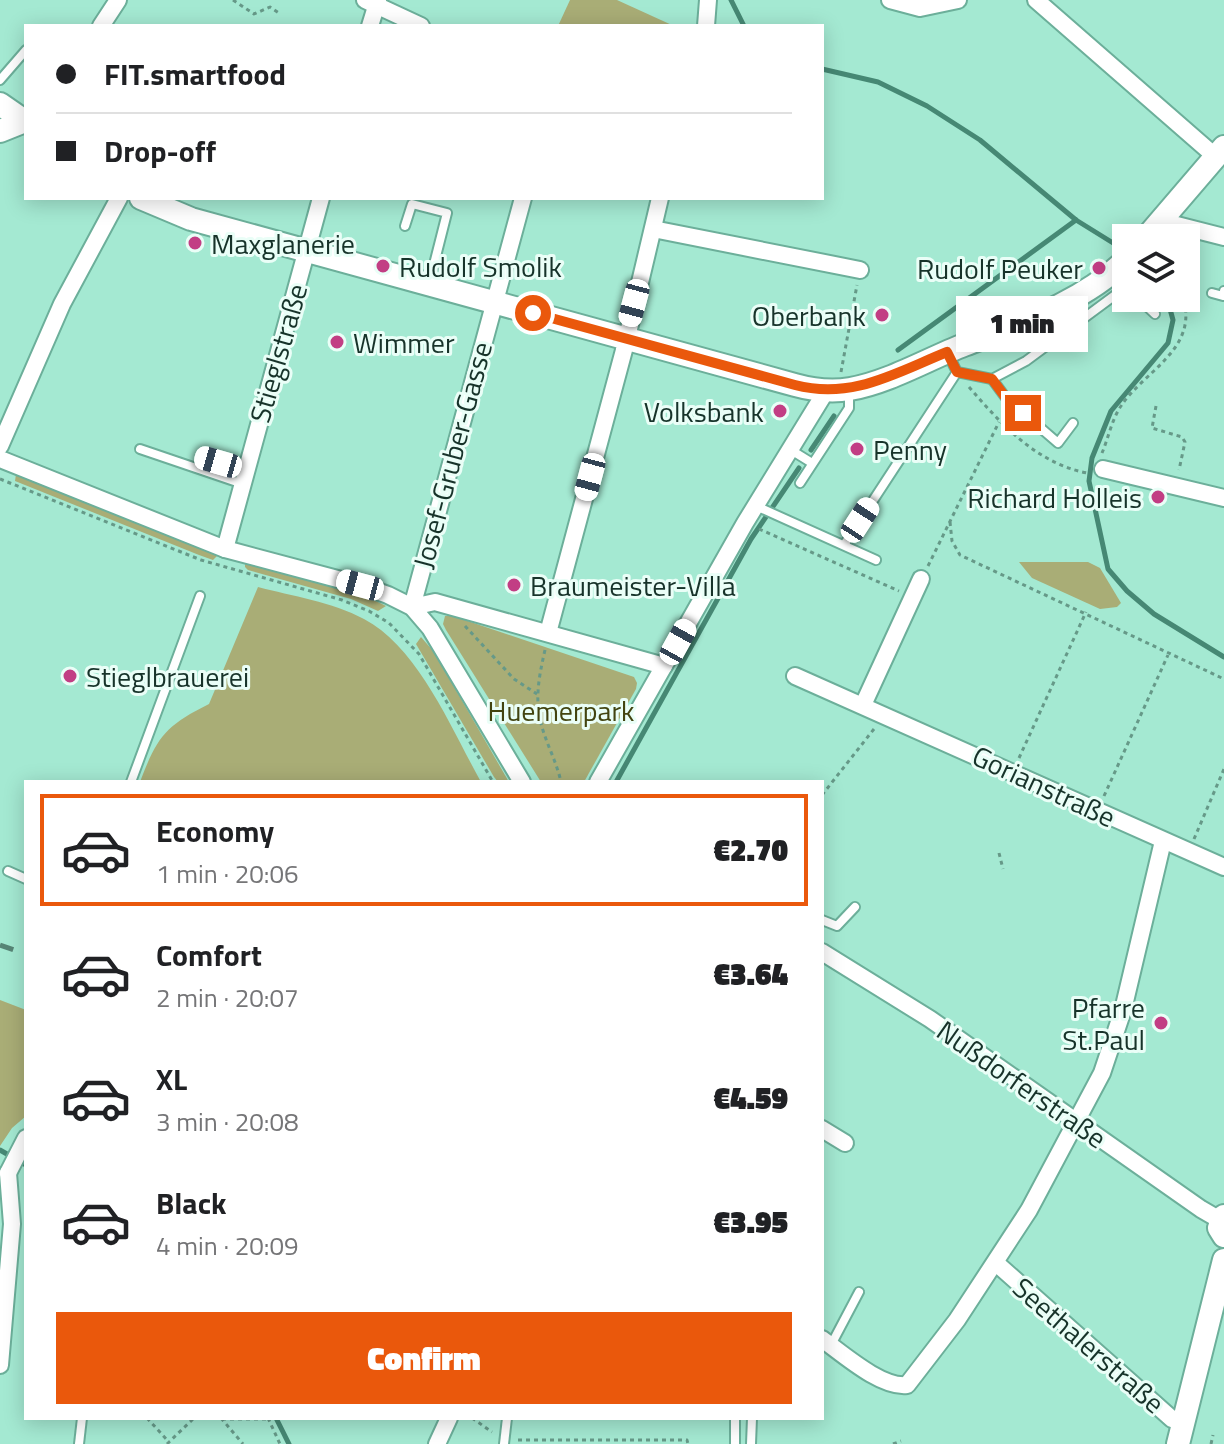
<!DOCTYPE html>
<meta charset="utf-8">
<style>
body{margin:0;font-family:"Titillium Web",sans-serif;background:#f6f6f6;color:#202124;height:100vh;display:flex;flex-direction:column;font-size:30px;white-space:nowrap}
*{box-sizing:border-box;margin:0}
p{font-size:26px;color:#757577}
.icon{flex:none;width:44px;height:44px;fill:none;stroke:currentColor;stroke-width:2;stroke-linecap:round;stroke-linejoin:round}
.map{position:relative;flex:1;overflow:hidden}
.details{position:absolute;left:24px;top:780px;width:800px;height:640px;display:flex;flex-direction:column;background:#fff;border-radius:0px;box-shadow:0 4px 20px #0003}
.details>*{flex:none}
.hud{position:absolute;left:24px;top:24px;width:800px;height:176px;border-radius:0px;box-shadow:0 4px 20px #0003;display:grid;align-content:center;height:176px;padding:0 32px;background:#fff}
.fabs{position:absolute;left:1112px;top:224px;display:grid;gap:16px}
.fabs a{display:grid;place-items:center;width:88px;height:88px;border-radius:0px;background:#fff;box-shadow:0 4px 20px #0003;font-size:40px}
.end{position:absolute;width:36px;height:36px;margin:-18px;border:10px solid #ea580c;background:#fff;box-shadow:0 0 0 4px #fff}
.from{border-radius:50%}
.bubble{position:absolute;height:56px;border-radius:0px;background:#fff;box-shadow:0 4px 20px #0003;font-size:26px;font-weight:800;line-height:56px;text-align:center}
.car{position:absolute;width:24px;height:48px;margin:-24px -12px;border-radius:10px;box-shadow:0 0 6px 2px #0007;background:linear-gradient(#fff 24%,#345 0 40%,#fff 0 76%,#345 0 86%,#fff 0)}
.hud b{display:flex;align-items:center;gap:28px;height:76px;font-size:30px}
.hud b+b{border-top:2px solid #e0e0e0}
.hud i{width:20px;height:20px;background:#202124}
ul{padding:14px 0 0;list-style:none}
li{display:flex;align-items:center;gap:24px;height:112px;margin:0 16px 12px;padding:0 16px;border:4px solid transparent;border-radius:0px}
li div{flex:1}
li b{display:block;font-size:30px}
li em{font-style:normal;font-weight:800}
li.current{border-color:#ea580c}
li>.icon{width:72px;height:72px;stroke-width:1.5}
.primary-button{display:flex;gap:16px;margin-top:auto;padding:16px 32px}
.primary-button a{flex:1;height:92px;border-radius:0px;background:#ea580c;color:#fff;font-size:32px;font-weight:800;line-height:92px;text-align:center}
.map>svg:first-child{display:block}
</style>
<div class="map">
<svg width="1224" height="1444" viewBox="0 0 1224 1444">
<rect width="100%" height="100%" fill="#a4e9d2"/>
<g fill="#a9ad76">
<path d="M570 0H617L674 26H558Z"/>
<path d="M16 474 220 553 213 560 199 555 15 481Z"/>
<path d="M245 560 354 590 386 606 378 611 351 599 248 570 245 567Z"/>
<path d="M1019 562H1088L1100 568 1121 603 1117 607 1100 609 1032 578Z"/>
<path d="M258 587C292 596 332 602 364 619 418 647 452 730 481 782H140C157 737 165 726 209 704Z"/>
<path d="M445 616H453L634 677 637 683 636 689 584 782H541L446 630 443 624Z"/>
<path d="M421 637 434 652 509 782H498L494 777 416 644Z"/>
<path d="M0 1000 26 1010V1116L12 1128 0 1146Z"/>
</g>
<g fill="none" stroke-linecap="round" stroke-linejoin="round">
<g stroke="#468874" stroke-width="5">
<path d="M731 0 744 26"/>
<path d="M822 69 878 82 927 106 980 140 1076 220 1126 251"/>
<path d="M1167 298 1173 320 1168 343 1111 411 1092 458 1089 481 1108 569 1127 591 1154 614 1224 657"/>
<path d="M898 350 1076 220"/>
<path d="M811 450 834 416"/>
<path d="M616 782 751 539 799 468"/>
<path d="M0 1150 26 1165"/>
<path d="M276 1418 289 1444"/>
</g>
<g stroke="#6caf9a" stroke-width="12">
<g id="service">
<path d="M0 80 26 50"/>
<path d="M405 226 412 204 447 213 429 284"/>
<path d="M1212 293 1223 296 1224 291"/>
<path d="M1138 298 1155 314"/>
<path d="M948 354 957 372 992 379 1026 361 1126 287 1116 270"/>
<path d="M992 379 1006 398 1058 443 1073 423"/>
<path d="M140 449 243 484"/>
<path d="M791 450 812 463"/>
<path d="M201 457 247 470"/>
<path d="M800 483 849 408V390"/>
<path d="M756 506 876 560"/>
<path d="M844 545 957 372"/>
<path d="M131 782 200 596"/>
<path d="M8 871 26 879"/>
<path d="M822 920 837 926 855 907"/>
<path d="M831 1345 859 1292"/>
<path d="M735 1418V1444"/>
<path d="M79 1444 82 1418"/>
<path d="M504 1444 507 1418"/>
<path d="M751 1444 752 1418"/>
</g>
</g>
<g stroke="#6caf9a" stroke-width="20">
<g id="minor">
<path d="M365 0 421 26"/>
<path d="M890 0 920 8 958 0"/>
<path d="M1036 0 1216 157"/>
<path d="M101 26 118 0"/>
<path d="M370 26 378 0"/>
<path d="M706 26 708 0"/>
<path d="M523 198 412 607 435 602 664 666"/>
<path d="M1161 221 1224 237"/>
<path d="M653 229 860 270"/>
<path d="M0 446 62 304 119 198"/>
<path d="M0 459 225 549 360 585 388 595 412 607 430 628 522 782"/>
<path d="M1103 469 1224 498"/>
<path d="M225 549 321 198"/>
<path d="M548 633 624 350 660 198"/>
<path d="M795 676 1224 867"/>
<path d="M863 705 921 579"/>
<path d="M598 782 745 523 826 391"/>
<path d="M822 952 930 1019 1201 1209 1220 1220"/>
<path d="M822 1129 845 1143"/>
<path d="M8 1173 26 1138"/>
<path d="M996 1263 1172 1419 1183 1423"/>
<path d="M822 1339C843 1354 881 1388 907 1385L957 1320 1029 1210 1102 1073 1123 1010 1163 841"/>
<path d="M0 1365 12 1224 8 1173"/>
<path d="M437 1444 449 1418"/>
</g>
</g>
<g stroke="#6caf9a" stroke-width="26">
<g id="tertiary">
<path d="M0 104 26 122"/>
<path d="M0 131 25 121"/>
<path d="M141 198 191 219 795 385C813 390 832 392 850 389 887 383 928 359 964 345 1020 323 1082 303 1126 260"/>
<path d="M1146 238 1224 147"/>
<path d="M1224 1216 1219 1228 1224 1236"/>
<path d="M1178 1444 1224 1260"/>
</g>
</g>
<g stroke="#698" stroke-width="3" stroke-dasharray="4 4" stroke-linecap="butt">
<path d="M233 0 254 14 270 7 279 13"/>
<path d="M841 372 857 285"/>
<path d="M969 387C1001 424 1036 463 1087 473"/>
<path d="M1156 406 1152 428 1182 437 1185 442 1179 470"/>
<path d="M1102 453C1108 439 1112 419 1121 406 1144 371 1199 349 1183 298"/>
<path d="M0 479 201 560 342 600 369 611 389 623 419 654 493 782"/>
<path d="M950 522 952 541 960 555 1224 679"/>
<path d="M759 529 899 591"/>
<path d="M928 566 999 422"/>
<path d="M465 626 514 679 537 694"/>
<path d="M545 650C539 676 534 701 542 727 547 745 557 763 561 782"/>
<path d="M1019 758 1086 612"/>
<path d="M822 795 874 729"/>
<path d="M1104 796 1168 655"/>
<path d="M1194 839 1224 769"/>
<path d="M999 853 1003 869"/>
<path d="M147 1418 169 1442"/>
<path d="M221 1418 243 1444"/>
<path d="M268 1418 280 1444"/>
<path d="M472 1418 492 1432"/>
<path d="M222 1419H268"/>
<path d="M518 1440H687L688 1444"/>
<path d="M167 1444 194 1418"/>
<path d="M893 1444 901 1441"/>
<path d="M1211 1444 1213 1435"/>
</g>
<use href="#service" stroke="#fff" stroke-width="8"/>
<use href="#minor" stroke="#fff" stroke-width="16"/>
<use href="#tertiary" stroke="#fff" stroke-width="22"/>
<path stroke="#578576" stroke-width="5" stroke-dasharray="14 14" stroke-linecap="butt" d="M0 945 26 954"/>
</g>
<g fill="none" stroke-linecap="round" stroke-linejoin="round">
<path stroke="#ea580c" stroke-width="10" d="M533 313 795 385C852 400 895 373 947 352L957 372 992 379 1006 398 1023 413"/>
</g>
<g fill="#c23e84" stroke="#eafef7" stroke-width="3">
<circle cx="195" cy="243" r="8"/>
<circle cx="383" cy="266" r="8"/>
<circle cx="1099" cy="268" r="8"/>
<circle cx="882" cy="315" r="8"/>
<circle cx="337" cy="342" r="8"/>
<circle cx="780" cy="411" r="8"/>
<circle cx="857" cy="449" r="8"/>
<circle cx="1158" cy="497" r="8"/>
<circle cx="514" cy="585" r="8"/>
<circle cx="70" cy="676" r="8"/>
<circle cx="1161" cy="1023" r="8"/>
</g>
<g text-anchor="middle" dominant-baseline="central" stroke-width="6" stroke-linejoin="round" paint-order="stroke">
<g font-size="28" fill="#17332a" stroke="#eafef7" text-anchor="start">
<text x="211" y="243">Maxglanerie</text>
<text x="399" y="266">Rudolf Smolik</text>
<text x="1083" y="268" text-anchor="end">Rudolf Peuker</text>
<text x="866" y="315" text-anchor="end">Oberbank</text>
<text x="353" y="342">Wimmer</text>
<text x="764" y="411" text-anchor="end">Volksbank</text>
<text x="873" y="449">Penny</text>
<text x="1142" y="497" text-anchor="end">Richard Holleis</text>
<text x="530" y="585">Braumeister-Villa</text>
<text x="86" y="676">Stieglbrauerei</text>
<text x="1145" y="1007" text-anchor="end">Pfarre<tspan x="1145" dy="32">St.Paul</tspan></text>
</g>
<g font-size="28" fill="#17332a" stroke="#eafef7">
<text transform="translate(278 353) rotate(-74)">Stieglstraße</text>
<text transform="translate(452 455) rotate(-75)">Josef-Gruber-Gasse</text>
<text transform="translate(1044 786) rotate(25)">Gorianstraße</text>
<text transform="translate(1022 1084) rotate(35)">Nußdorferstraße</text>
<text transform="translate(1089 1345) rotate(41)">Seethalerstraße</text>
</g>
<g font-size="28" fill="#424410" stroke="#eafef7">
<text x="561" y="710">Huemerpark</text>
</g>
</g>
</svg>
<div class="fabs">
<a><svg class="icon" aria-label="layers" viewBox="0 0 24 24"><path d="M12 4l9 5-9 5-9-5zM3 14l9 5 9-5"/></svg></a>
</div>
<i class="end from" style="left:533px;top:313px"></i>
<i class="end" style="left:1023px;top:413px"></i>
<div class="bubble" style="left:956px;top:296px;width:132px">1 min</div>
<i class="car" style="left:634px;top:303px;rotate:195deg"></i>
<i class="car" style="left:218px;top:462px;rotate:286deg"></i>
<i class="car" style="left:590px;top:477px;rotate:195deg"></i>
<i class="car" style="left:860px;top:520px;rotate:33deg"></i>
<i class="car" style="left:360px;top:585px;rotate:285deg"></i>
<i class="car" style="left:678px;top:642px;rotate:29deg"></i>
<div class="hud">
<b><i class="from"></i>FIT.smartfood</b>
<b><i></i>Drop-off</b>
</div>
<section class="details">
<ul>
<li class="current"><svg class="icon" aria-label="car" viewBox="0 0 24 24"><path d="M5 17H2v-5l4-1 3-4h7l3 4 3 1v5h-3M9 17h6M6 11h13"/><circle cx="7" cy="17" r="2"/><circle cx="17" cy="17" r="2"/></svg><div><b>Economy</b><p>1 min · 20:06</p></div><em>€2.70</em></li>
<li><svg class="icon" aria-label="car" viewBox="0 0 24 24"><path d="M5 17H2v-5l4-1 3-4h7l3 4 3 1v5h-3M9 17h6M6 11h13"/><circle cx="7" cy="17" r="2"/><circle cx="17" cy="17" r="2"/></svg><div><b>Comfort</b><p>2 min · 20:07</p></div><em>€3.64</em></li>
<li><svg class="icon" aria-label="car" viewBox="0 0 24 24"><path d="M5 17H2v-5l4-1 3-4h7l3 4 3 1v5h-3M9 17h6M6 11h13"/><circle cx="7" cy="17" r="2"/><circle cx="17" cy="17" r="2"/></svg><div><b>XL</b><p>3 min · 20:08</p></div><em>€4.59</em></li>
<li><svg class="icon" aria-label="car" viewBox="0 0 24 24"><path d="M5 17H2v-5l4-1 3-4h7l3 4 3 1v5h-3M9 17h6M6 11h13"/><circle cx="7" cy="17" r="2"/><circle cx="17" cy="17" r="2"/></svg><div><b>Black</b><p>4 min · 20:09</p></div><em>€3.95</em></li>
</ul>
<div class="primary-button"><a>Confirm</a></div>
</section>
</div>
